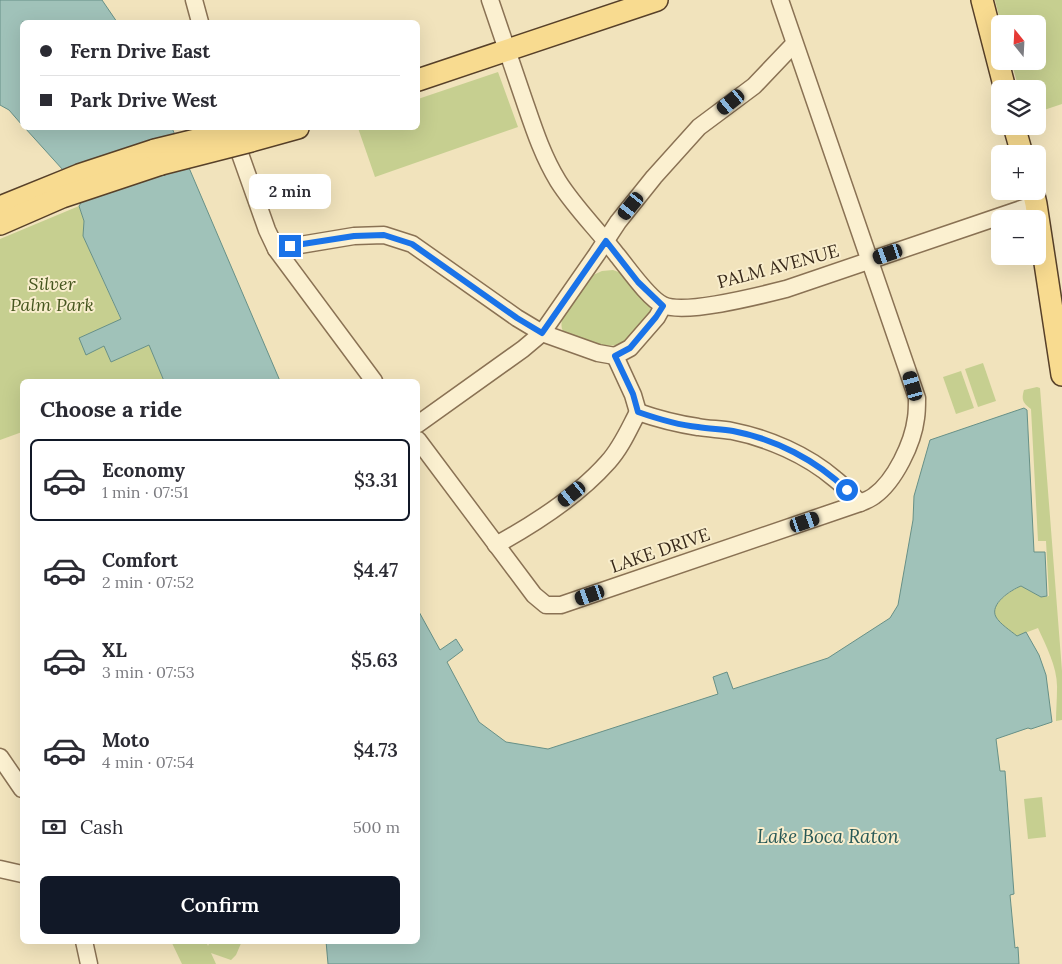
<!DOCTYPE html>
<meta charset="utf-8">
<style>
body{margin:0;font-family:Lora,serif;background:#f2f2f3;color:#2b2b33;height:100vh;display:flex;flex-direction:column;font-size:19px;white-space:nowrap}
*{box-sizing:border-box;margin:0}
p{font-size:16px;color:#7c7c81}
.icon{flex:none;width:28px;height:28px;fill:none;stroke:currentColor;stroke-width:2;stroke-linecap:round;stroke-linejoin:round}
.map{position:relative;flex:1;overflow:hidden}
.drawer{position:absolute;left:20px;top:379px;width:400px;height:565px;display:flex;flex-direction:column;background:#fff;border-radius:8px;box-shadow:0 5px 20px #0002}
.drawer>*{flex:none}
.guide{position:absolute;left:20px;top:20px;width:400px;height:110px;border-radius:8px;box-shadow:0 5px 20px #0002;display:grid;align-content:center;height:110px;padding:0 20px;background:#fff}
.needle{width:32px;rotate:342deg}
.tools{position:absolute;left:991px;top:15px;display:grid;gap:10px}
.tools a{display:grid;place-items:center;width:55px;height:55px;border-radius:8px;background:#fff;box-shadow:0 5px 20px #0002;font-size:25px}
.end{position:absolute;width:22px;height:22px;margin:-11px;border:6px solid #1a73e8;background:#fff;box-shadow:0 0 0 2px #fff}
.from{border-radius:50%}
.bubble{position:absolute;height:35px;border-radius:8px;background:#fff;box-shadow:0 5px 20px #0002;font-size:16px;font-weight:600;line-height:35px;text-align:center}
.car{position:absolute;width:15px;height:30px;margin:-15px -8px;border-radius:6px;box-shadow:0 0 4px 1px #0007;background:linear-gradient(#222 24%,#8ab4d8 0 40%,#222 0 76%,#8ab4d8 0 86%,#222 0)}
.guide b{display:flex;align-items:center;gap:18px;height:48px;font-size:19px}
.guide b+b{border-top:1px solid #e1e1e2}
.guide i{width:12px;height:12px;background:#2b2b33}
ul{padding:0;list-style:none}
li{display:flex;align-items:center;gap:15px;height:82px;margin:0 10px 8px;padding:0 10px;border:2px solid transparent;border-radius:8px}
li div{flex:1}
li b{display:block;font-size:19px}
li em{font-style:normal;font-weight:600}
li.on{border-color:#111827}
li>.icon{width:45px;height:45px;stroke-width:1.5}
h2{padding:0 20px;font-size:22px;line-height:60px}
.pay{display:flex;align-items:center;gap:12px;height:55px;padding:0 20px;font-size:19px}
.pay p{margin-inline-start:auto}
.cta{display:flex;gap:10px;margin-top:auto;padding:10px 20px}
.cta a{flex:1;height:58px;border-radius:8px;background:#111827;color:#fff;font-size:20px;font-weight:600;line-height:58px;text-align:center}
.map>svg:first-child{display:block}
</style>
<div class="map">
<svg width="1062" height="964" viewBox="0 0 1062 964">
<rect width="100%" height="100%" fill="#f1e3bc"/>
<g fill="#c6cf90">
<path d="M995 0H1062V104L1038 112V89H1019L1011 61H1038V24H1001Z"/>
<path d="M498 72 518 127 375 177 358 128H418V99Z"/>
<path d="M79 206 84 221 83 236 121 320 80 338 86 354 104 346 111 362 149 345 164 381H22V432L0 440V239Z"/>
<path d="M613 270 627 275 651 307C650 316 647 320 641 328 619 357 595 344 566 335 560 329 561 323 563 315L593 275 602 271Z"/>
<path d="M983 363 996 401 978 407 965 369Z"/>
<path d="M961 371 974 408 956 414 943 377Z"/>
<path d="M1037 387 1040 388 1062 671V720L1056 721C1056 710 1057 700 1057 689 1058 668 1046 646 1038 628L1017 636C1011 631 1000 624 996 617 989 604 1012 590 1021 586L1041 597 1049 596 1046 541H1038L1031 409C1023 403 1021 400 1024 390Z"/>
<path d="M1042 797 1046 837 1028 839 1024 799Z"/>
<path d="M171 941H206L208 946 210 941H242L236 955 231 960 211 953 216 964H182Z"/>
</g>
<g fill="#a0c2b9" stroke="#679087">
<path d="M0 0H102L117 22H22V125L9 110 0 105Z"/>
<path d="M25 128H172L280 381H164L149 345 111 362 104 346 86 355 79 338 121 319 83 236 84 221 79 206 81 203 63 170Z"/>
<path d="M1024 408 1027 410 1034 552H1045L1047 596 1041 597 1021 586C1011 590 989 604 996 617 1000 624 1011 631 1017 636L1026 632 1039 655 1046 675 1052 722 1031 729 1028 728 996 739 1000 771H1005L1014 894 1010 895 1015 948 1018 947 1019 964H328L326 941H418V610L440 650 456 639 463 650 447 662 479 722 506 742 548 749 718 694 713 677 727 672 733 689 828 658 890 618 898 605 913 520 914 496 930 440Z"/>
</g>
<g fill="none" stroke-linecap="round" stroke-linejoin="round">
<g stroke="#8a7254" stroke-width="19">
<g id="minor">
<path d="M194 0 200 22"/>
<path d="M490 0C501 32 512 65 523 97 533 126 542 155 558 181 575 208 598 230 617 255 628 268 648 298 663 305 685 315 762 295 786 289L1036 204"/>
<path d="M233 134 267 230 276 249 374 381"/>
<path d="M276 249 354 236 384 235 412 244 517 318 542 333 598 353 615 356"/>
<path d="M615 356 630 348 657 317 663 306"/>
<path d="M615 356 633 395 638 412"/>
<path d="M638 412C658 419 678 424 698 427 709 429 721 429 732 431 768 438 807 455 835 479 844 486 852 495 860 503"/>
<path d="M418 424 523 349 542 333 597 254 618 222 654 177 699 127 754 86 794 44"/>
<path d="M418 440 534 595 546 605H561L860 503C865 501 870 499 874 496 895 481 913 443 916 418 917 412 917 405 917 398L780 0"/>
<path d="M496 545C536 523 578 496 608 462 621 448 629 429 638 412"/>
<path d="M0 757 22 789"/>
<path d="M0 869 22 874"/>
<path d="M84 941 89 964"/>
</g>
</g>
<g stroke="#574029" stroke-width="24">
<g id="major">
<path d="M982 0 1005 89"/>
<path d="M418 80 657 0"/>
<path d="M1014 126 1022 154"/>
<path d="M251 141 298 128"/>
<path d="M1033 191 1036 204 1062 375"/>
<path d="M0 207 79 175 155 150"/>
<path d="M0 224 62 197 161 164"/>
</g>
</g>
<use href="#minor" stroke="#fbf0d0" stroke-width="16"/>
<use href="#major" stroke="#f8db90" stroke-width="21"/>
<g stroke="#574029" stroke-width="24" stroke-linecap="butt">
<g id="major-bridge">
<path d="M155 150 245 128"/>
<path d="M161 164 251 141"/>
</g>
</g>
<use href="#major-bridge" stroke="#f8db90" stroke-width="21"/>
</g>
<g fill="none" stroke-linecap="round" stroke-linejoin="round">
<path stroke="#1a73e8" stroke-width="6" d="M290 246 354 236 384 235 412 244 517 318 542 333 606 241 638 282 663 306 656 317 630 348 615 356 633 394 638 412C658 419 678 425 698 427 709 429 721 429 733 431 775 439 816 460 847 490"/>
</g>
<g text-anchor="middle" dominant-baseline="central" stroke-width="4" stroke-linejoin="round" paint-order="stroke">
<g font-size="18" fill="#38291a" stroke="#f8edcc">
<text transform="translate(778 266) rotate(-15)">PALM AVENUE</text>
<text transform="translate(660 550) rotate(-19)">LAKE DRIVE</text>
</g>
<g font-size="18" font-style="italic" fill="#46561f" stroke="#f8edcc">
<text x="52" y="283">Silver<tspan x="52" dy="21">Palm Park</tspan></text>
</g>
<g font-size="19" font-style="italic" fill="#285957" stroke="#f8edcc">
<text x="828" y="836">Lake Boca Raton</text>
</g>
</g>
</svg>
<div class="tools">
<a><svg class="needle" viewBox="-14 -14 28 28"><path d="M0-13l5 13h-10z" fill="#e53935"/><path d="M0 13l5-13h-10z" fill="#7c7c81"/></svg></a>
<a><svg class="icon" aria-label="layers" viewBox="0 0 24 24"><path d="M12 4l9 5-9 5-9-5zM3 14l9 5 9-5"/></svg></a>
<a>+</a>
<a>−</a>
</div>
<i class="end from" style="left:847px;top:490px"></i>
<i class="end" style="left:290px;top:246px"></i>
<div class="bubble" style="left:249px;top:174px;width:82px">2 min</div>
<i class="car" style="left:731px;top:102px;rotate:231deg"></i>
<i class="car" style="left:631px;top:206px;rotate:219deg"></i>
<i class="car" style="left:888px;top:254px;rotate:251deg"></i>
<i class="car" style="left:913px;top:386px;rotate:344deg"></i>
<i class="car" style="left:572px;top:494px;rotate:231deg"></i>
<i class="car" style="left:805px;top:522px;rotate:71deg"></i>
<i class="car" style="left:590px;top:595px;rotate:251deg"></i>
<div class="guide">
<b><i class="from"></i>Fern Drive East</b>
<b><i></i>Park Drive West</b>
</div>
<section class="drawer">
<h2>Choose a ride</h2>
<ul>
<li class="on"><svg class="icon" aria-label="car" viewBox="0 0 24 24"><path d="M5 17H2v-5l4-1 3-4h7l3 4 3 1v5h-3M9 17h6M6 11h13"/><circle cx="7" cy="17" r="2"/><circle cx="17" cy="17" r="2"/></svg><div><b>Economy</b><p>1 min · 07:51</p></div><em>$3.31</em></li>
<li><svg class="icon" aria-label="car" viewBox="0 0 24 24"><path d="M5 17H2v-5l4-1 3-4h7l3 4 3 1v5h-3M9 17h6M6 11h13"/><circle cx="7" cy="17" r="2"/><circle cx="17" cy="17" r="2"/></svg><div><b>Comfort</b><p>2 min · 07:52</p></div><em>$4.47</em></li>
<li><svg class="icon" aria-label="car" viewBox="0 0 24 24"><path d="M5 17H2v-5l4-1 3-4h7l3 4 3 1v5h-3M9 17h6M6 11h13"/><circle cx="7" cy="17" r="2"/><circle cx="17" cy="17" r="2"/></svg><div><b>XL</b><p>3 min · 07:53</p></div><em>$5.63</em></li>
<li><svg class="icon" aria-label="car" viewBox="0 0 24 24"><path d="M5 17H2v-5l4-1 3-4h7l3 4 3 1v5h-3M9 17h6M6 11h13"/><circle cx="7" cy="17" r="2"/><circle cx="17" cy="17" r="2"/></svg><div><b>Moto</b><p>4 min · 07:54</p></div><em>$4.73</em></li>
</ul>
<div class="pay"><svg class="icon" aria-label="cash" viewBox="0 0 24 24"><path d="M3 7h18v10H3z"/><circle cx="12" cy="12" r="2"/></svg>Cash<p>500 m</p></div>
<div class="cta"><a>Confirm</a></div>
</section>
</div>
